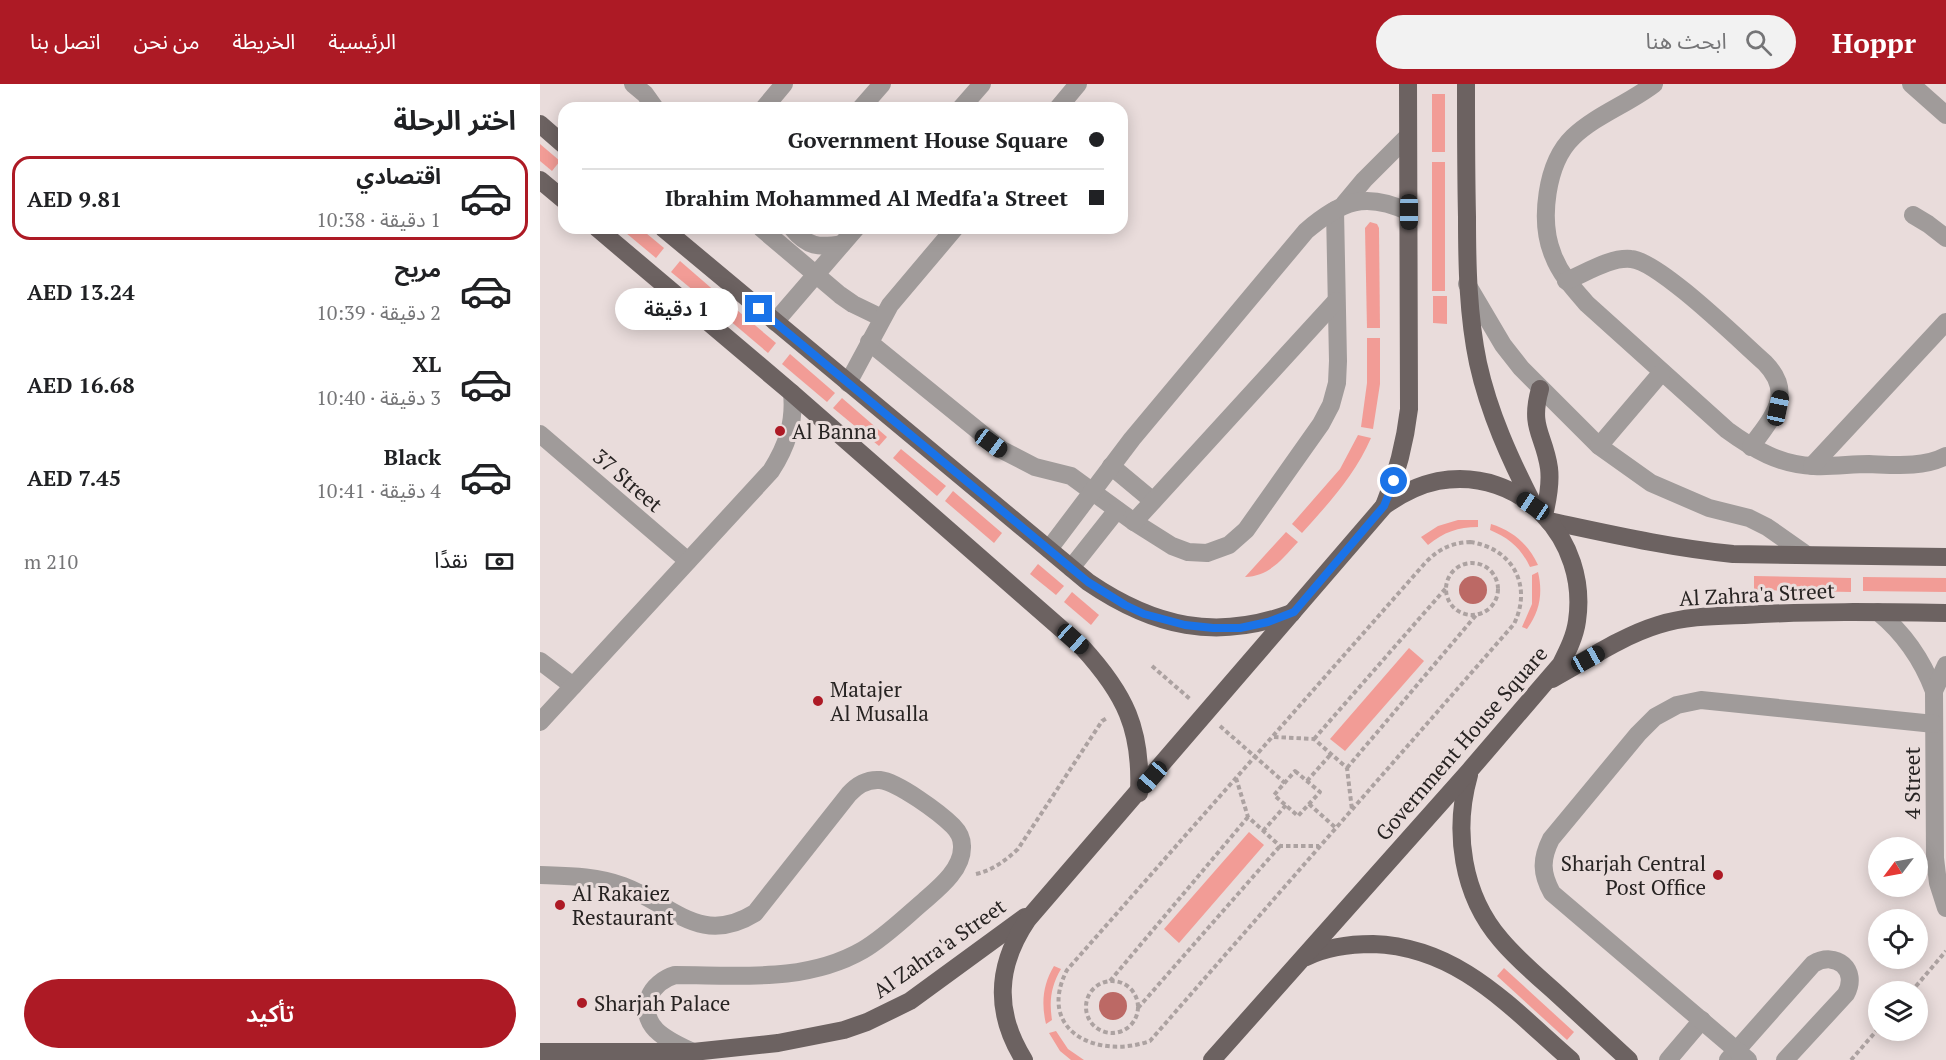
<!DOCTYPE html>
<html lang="ar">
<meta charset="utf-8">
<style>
body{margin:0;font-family:"PT Serif","Noto Sans Arabic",serif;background:#f2f2f2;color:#202124;direction:rtl;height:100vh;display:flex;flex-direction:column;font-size:22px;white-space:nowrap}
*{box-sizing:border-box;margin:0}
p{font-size:20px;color:#757577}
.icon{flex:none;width:33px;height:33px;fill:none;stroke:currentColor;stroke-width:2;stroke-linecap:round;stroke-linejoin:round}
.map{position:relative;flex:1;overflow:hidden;direction:ltr}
.sheet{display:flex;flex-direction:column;background:#fff;width:540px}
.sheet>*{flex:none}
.top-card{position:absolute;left:18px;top:18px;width:570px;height:132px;border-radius:18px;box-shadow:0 3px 15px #0003;direction:rtl;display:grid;align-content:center;height:132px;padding:0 24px;background:#fff}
.needle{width:39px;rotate:238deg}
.controls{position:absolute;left:1328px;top:753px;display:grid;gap:12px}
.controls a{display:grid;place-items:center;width:60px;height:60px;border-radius:50%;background:#fff;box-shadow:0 3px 15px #0003;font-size:30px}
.end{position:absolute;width:27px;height:27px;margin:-14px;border:8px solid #1a73e8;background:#fff;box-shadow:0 0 0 3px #fff}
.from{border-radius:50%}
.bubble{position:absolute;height:42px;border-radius:21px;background:#fff;box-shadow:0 3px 15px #0003;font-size:20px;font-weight:600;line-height:42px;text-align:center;direction:rtl}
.car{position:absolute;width:18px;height:36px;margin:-18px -9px;border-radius:8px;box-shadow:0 0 4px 2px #0007;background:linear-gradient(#222 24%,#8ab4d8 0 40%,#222 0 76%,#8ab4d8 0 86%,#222 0)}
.top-card b{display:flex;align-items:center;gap:21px;height:57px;font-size:22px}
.top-card b+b{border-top:2px solid #e0e0e0}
.top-card i{width:15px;height:15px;background:#202124}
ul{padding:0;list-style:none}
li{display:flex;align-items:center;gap:18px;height:84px;margin:0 12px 9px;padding:0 12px;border:3px solid transparent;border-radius:18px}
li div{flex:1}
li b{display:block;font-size:22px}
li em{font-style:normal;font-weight:600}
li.active{border-color:#ad1a25}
li>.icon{width:54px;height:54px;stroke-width:1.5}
h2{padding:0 24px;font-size:27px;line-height:72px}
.pay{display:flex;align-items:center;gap:15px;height:66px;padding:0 24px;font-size:22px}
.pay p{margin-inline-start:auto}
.cta{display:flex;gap:12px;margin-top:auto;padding:12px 24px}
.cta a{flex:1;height:69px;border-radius:36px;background:#ad1a25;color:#fff;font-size:24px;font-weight:600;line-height:69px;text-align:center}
header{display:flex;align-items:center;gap:36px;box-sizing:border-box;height:84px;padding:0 30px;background:#ad1a25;color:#fff}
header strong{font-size:28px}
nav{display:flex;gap:33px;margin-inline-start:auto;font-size:21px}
.search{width:420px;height:54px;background:#f2f2f2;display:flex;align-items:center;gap:15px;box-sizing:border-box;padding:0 21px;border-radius:33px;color:#757577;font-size:22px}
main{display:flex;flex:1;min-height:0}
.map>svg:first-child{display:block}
</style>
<header>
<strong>Hoppr</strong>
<div class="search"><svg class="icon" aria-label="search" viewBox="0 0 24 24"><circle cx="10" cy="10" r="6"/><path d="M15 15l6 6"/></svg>ابحث هنا</div>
<nav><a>الرئيسية</a><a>الخريطة</a><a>من نحن</a><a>اتصل بنا</a></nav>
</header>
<main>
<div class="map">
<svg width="1406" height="976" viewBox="0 0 1406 976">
<rect width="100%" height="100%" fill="#e9dcdb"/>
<g fill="#f29c96">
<rect x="892" y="10" width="13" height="58"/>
<path d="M0 60 20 77 12 87 0 77Z"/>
<rect x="892" y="78" width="13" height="129"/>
<path d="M830 138 837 140 839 144 840 244H827L825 144Z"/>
<path d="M80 144H100L124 164 116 174Z"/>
<path d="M140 177 185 216 177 226 131 188Z"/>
<path d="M893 212H907V240L893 239Z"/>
<path d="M191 221 236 259 228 269 182 230Z"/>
<path d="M827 254H840V300L833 345 821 343 827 299Z"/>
<path d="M250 270 295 309 287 318 242 280Z"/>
<path d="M302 314 347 353 339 362 293 324Z"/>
<path d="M818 351 831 354C815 391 789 419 762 449L752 440 800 385Z"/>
<path d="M361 365 406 402 397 412 353 374Z"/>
<path d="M413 407 462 449 454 459 405 417Z"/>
<path d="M918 436H938V443C918 443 904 448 888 461L881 453 898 442Z"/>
<path d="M951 440C973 447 988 460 998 481L990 483C981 464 969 454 950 446Z"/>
<path d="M746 448 758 458C742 475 730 492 705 493Z"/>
<path d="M498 480 524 502 516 511 490 490Z"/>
<path d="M998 488C1003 509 1000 527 987 545L982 543 992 520V491Z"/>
<path d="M1214 492 1311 494V508L1214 506Z"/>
<path d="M1323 493 1406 494V508L1323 507Z"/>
<path d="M532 508 559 531 551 541 524 518Z"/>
<path d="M869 564 884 577 805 667 790 655Z"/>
<path d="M709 748 724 761 639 859 624 845Z"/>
<path d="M514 882 521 885C511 902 509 917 512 936L506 940C501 919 503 900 514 882Z"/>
<path d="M964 884 1034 948 1027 956 957 892Z"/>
<path d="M516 947 528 965 544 976H531L520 967 509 949Z"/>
</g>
<g fill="#bc6965">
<circle cx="933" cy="506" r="14"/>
<circle cx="573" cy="922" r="14"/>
</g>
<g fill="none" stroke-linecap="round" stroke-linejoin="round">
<g stroke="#aca2a1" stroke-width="4" stroke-dasharray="4.5 3" stroke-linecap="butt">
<path d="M930 458C972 464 993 501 974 540L610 957C556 976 496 946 527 886L886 478C899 465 911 459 930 458Z"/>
<circle cx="932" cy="505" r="26"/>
<path d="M612 582 650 615"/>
<path d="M680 642 745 699"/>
<path d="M734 653 774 655 807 684 812 726"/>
<path d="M774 655 906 504"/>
<path d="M807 684 937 530"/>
<path d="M755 687 780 708 758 732 734 711Z"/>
<path d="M696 694 708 733 740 762H779"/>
<path d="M767 697 791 670"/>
<path d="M769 720 796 744"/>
<path d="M723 747 746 721"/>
<path d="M436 790C453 786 465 777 478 765L562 637 567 634"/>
<path d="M570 897 708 733"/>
<circle cx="572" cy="923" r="26"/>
<path d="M1371 908 1406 867"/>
<path d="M598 924 740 762"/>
<path d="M1311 976 1338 945"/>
</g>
<g stroke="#a09b9a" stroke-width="18">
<path d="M93 0 105 10 115 24"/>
<path d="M1114 0C1088 20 1056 31 1033 53 1006 79 999 137 1013 171 1020 190 1033 204 1047 220L1187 346C1213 365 1240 381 1274 382 1293 383 1311 380 1329 380 1355 381 1383 384 1406 372"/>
<path d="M1371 0 1406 31"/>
<path d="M224 24 244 0"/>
<path d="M321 24 342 0"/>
<path d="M421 24 442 0"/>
<path d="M518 24 538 0"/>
<path d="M804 120 824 96 868 52"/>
<path d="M1373 131 1388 140 1406 154"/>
<path d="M221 144 300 211 313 220 342 234"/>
<path d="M252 144C267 163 279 164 302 160"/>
<path d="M1026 197C1046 189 1070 173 1091 175 1119 177 1200 257 1225 279 1256 311 1231 334 1211 363"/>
<path d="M927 200 963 261 981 284 1059 362 1111 399 1169 424 1209 434 1227 443 1267 471"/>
<path d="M235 238 316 144"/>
<path d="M329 258 462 366 495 383 531 392 594 438 632 462 648 468 667 469 689 461 706 446 781 340 791 321 797 299 798 277 795 126"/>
<path d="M308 299 350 221 415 144"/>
<path d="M0 350 148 477"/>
<path d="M1059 362 1122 288"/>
<path d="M571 382 613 417"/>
<path d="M1272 382 1406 238"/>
<path d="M594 438 796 217"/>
<path d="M509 465 592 355 766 147C801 117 825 107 869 128"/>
<path d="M531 484 577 426"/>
<path d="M1338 528C1365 550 1382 575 1394 607L1395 774 1398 799 1406 824"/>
<path d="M0 577 33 602"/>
<path d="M1394 607 1406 581"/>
<path d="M0 638 231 387C247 362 255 338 252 309"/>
<path d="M0 791C28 792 56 792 83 802 132 820 160 863 215 829L309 710C317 701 327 695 340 696 358 698 400 729 413 742 419 748 422 755 422 762 423 785 399 804 384 817 364 834 345 853 323 866 266 899 198 891 135 891 111 898 96 925 116 946 126 956 140 962 153 968"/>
<path d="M1128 976 1162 936"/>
<path d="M1188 976 1273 880C1296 866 1319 886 1306 910L1245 976"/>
<path d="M1208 976 1012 809C1001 789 1001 775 1011 755L1098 650 1115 633 1137 621 1161 616 1394 640"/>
</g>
<g stroke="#6c6261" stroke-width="18">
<path d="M926 0C926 44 926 89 927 133 927 182 928 231 938 279 949 329 970 375 993 420"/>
<path d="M0 40 24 61"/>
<path d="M0 96 24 116"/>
<path d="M57 144 252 309 542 563C585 610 602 645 599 709"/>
<path d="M123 144 548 498C614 543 676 557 752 529"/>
<path d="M1000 305C989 344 1004 350 1009 384 1011 400 1008 415 1004 431"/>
<path d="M844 422C857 390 865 359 869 325L868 0"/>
<path d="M1009 437C1070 450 1131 464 1193 470L1406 473"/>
<path d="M1012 595C1045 577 1082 552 1118 541 1146 532 1175 532 1204 531 1271 527 1339 528 1406 529"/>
<path d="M929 691C913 747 922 811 961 856 977 875 996 891 1014 907 1039 930 1064 953 1089 976"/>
<path d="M766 873C787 863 809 860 833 860 919 863 970 923 1031 976"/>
<path d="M0 968H153L238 959 304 946 327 938 370 917 485 833"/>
<path d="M484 976C454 928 456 882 488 835L844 422C861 410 878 401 898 397 982 382 1049 456 1037 537 1035 552 1028 566 1021 580L930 686 672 976"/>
</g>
</g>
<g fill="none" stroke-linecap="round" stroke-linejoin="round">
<path stroke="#1a73e8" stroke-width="8" d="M219 225 548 498 585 521 604 530 645 541 673 544H700L728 538 754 528 844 422 854 397"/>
</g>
<g fill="#ad1a25" stroke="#e9dcdb" stroke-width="2">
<circle cx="240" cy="347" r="6"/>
<circle cx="278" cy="617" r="6"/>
<circle cx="1178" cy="791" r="6"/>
<circle cx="20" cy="821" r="6"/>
<circle cx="42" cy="919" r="6"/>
</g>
<g text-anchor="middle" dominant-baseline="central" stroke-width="6" stroke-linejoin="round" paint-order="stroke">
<g font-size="21" fill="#272322" stroke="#e9dcdb" text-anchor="start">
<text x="252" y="347">Al Banna</text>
<text x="290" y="605">Matajer<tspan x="290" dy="24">Al Musalla</tspan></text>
<text x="1166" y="779" text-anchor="end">Sharjah Central<tspan x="1166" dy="24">Post Office</tspan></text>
<text x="32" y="809">Al Rakaiez<tspan x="32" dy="24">Restaurant</tspan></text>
<text x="54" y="919">Sharjah Palace</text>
</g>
<g font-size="21" fill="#272322" stroke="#e9dcdb">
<text transform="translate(88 396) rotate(41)">37 Street</text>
<text transform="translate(1217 510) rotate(-3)">Al Zahra'a Street</text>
<text transform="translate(921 659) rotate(-49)">Government House Square</text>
<text transform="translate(1372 699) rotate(-90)">4 Street</text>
<text transform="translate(399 864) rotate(-35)">Al Zahra'a Street</text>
</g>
</g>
</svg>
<div class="controls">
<a><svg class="needle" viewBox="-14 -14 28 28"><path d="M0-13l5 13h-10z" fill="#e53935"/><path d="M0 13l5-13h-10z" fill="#757577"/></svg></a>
<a><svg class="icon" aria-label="locate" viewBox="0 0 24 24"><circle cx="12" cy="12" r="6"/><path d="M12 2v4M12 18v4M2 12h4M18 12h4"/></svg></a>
<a><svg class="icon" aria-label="layers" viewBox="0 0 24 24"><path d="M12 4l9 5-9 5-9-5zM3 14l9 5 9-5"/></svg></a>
</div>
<i class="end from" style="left:854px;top:397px"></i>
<i class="end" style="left:219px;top:225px"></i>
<div class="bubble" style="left:75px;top:204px;width:123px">1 دقيقة</div>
<i class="car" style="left:869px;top:128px;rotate:180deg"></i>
<i class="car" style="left:1238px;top:324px;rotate:12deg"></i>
<i class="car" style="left:451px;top:359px;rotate:126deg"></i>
<i class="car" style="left:993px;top:422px;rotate:304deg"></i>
<i class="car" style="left:533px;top:555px;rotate:132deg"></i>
<i class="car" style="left:1048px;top:575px;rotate:61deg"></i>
<i class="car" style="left:612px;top:693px;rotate:221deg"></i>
<div class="top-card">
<b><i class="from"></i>Government House Square</b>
<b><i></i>Ibrahim Mohammed Al Medfa'a Street</b>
</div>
</div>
<section class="sheet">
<h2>اختر الرحلة</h2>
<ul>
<li class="active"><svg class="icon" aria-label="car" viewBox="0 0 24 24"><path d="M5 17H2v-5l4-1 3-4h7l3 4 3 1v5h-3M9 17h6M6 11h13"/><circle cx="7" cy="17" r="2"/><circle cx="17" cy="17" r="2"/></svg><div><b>اقتصادي</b><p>1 دقيقة · 10:38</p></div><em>AED 9.81</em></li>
<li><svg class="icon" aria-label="car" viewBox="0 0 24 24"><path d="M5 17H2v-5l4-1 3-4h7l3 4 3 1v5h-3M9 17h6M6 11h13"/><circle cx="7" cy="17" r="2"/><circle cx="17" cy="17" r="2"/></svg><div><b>مريح</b><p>2 دقيقة · 10:39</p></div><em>AED 13.24</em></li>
<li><svg class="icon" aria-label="car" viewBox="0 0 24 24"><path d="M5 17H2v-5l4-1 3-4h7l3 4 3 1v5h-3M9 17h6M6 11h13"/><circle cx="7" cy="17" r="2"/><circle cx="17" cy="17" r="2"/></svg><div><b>XL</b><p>3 دقيقة · 10:40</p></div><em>AED 16.68</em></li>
<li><svg class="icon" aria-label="car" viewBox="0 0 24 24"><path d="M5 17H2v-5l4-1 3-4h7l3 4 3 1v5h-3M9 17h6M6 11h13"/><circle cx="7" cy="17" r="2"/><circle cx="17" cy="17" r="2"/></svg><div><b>Black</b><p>4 دقيقة · 10:41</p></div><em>AED 7.45</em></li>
</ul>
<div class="pay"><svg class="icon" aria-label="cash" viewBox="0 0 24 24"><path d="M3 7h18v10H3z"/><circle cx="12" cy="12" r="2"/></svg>نقدًا<p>210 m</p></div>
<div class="cta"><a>تأكيد</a></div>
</section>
</main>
